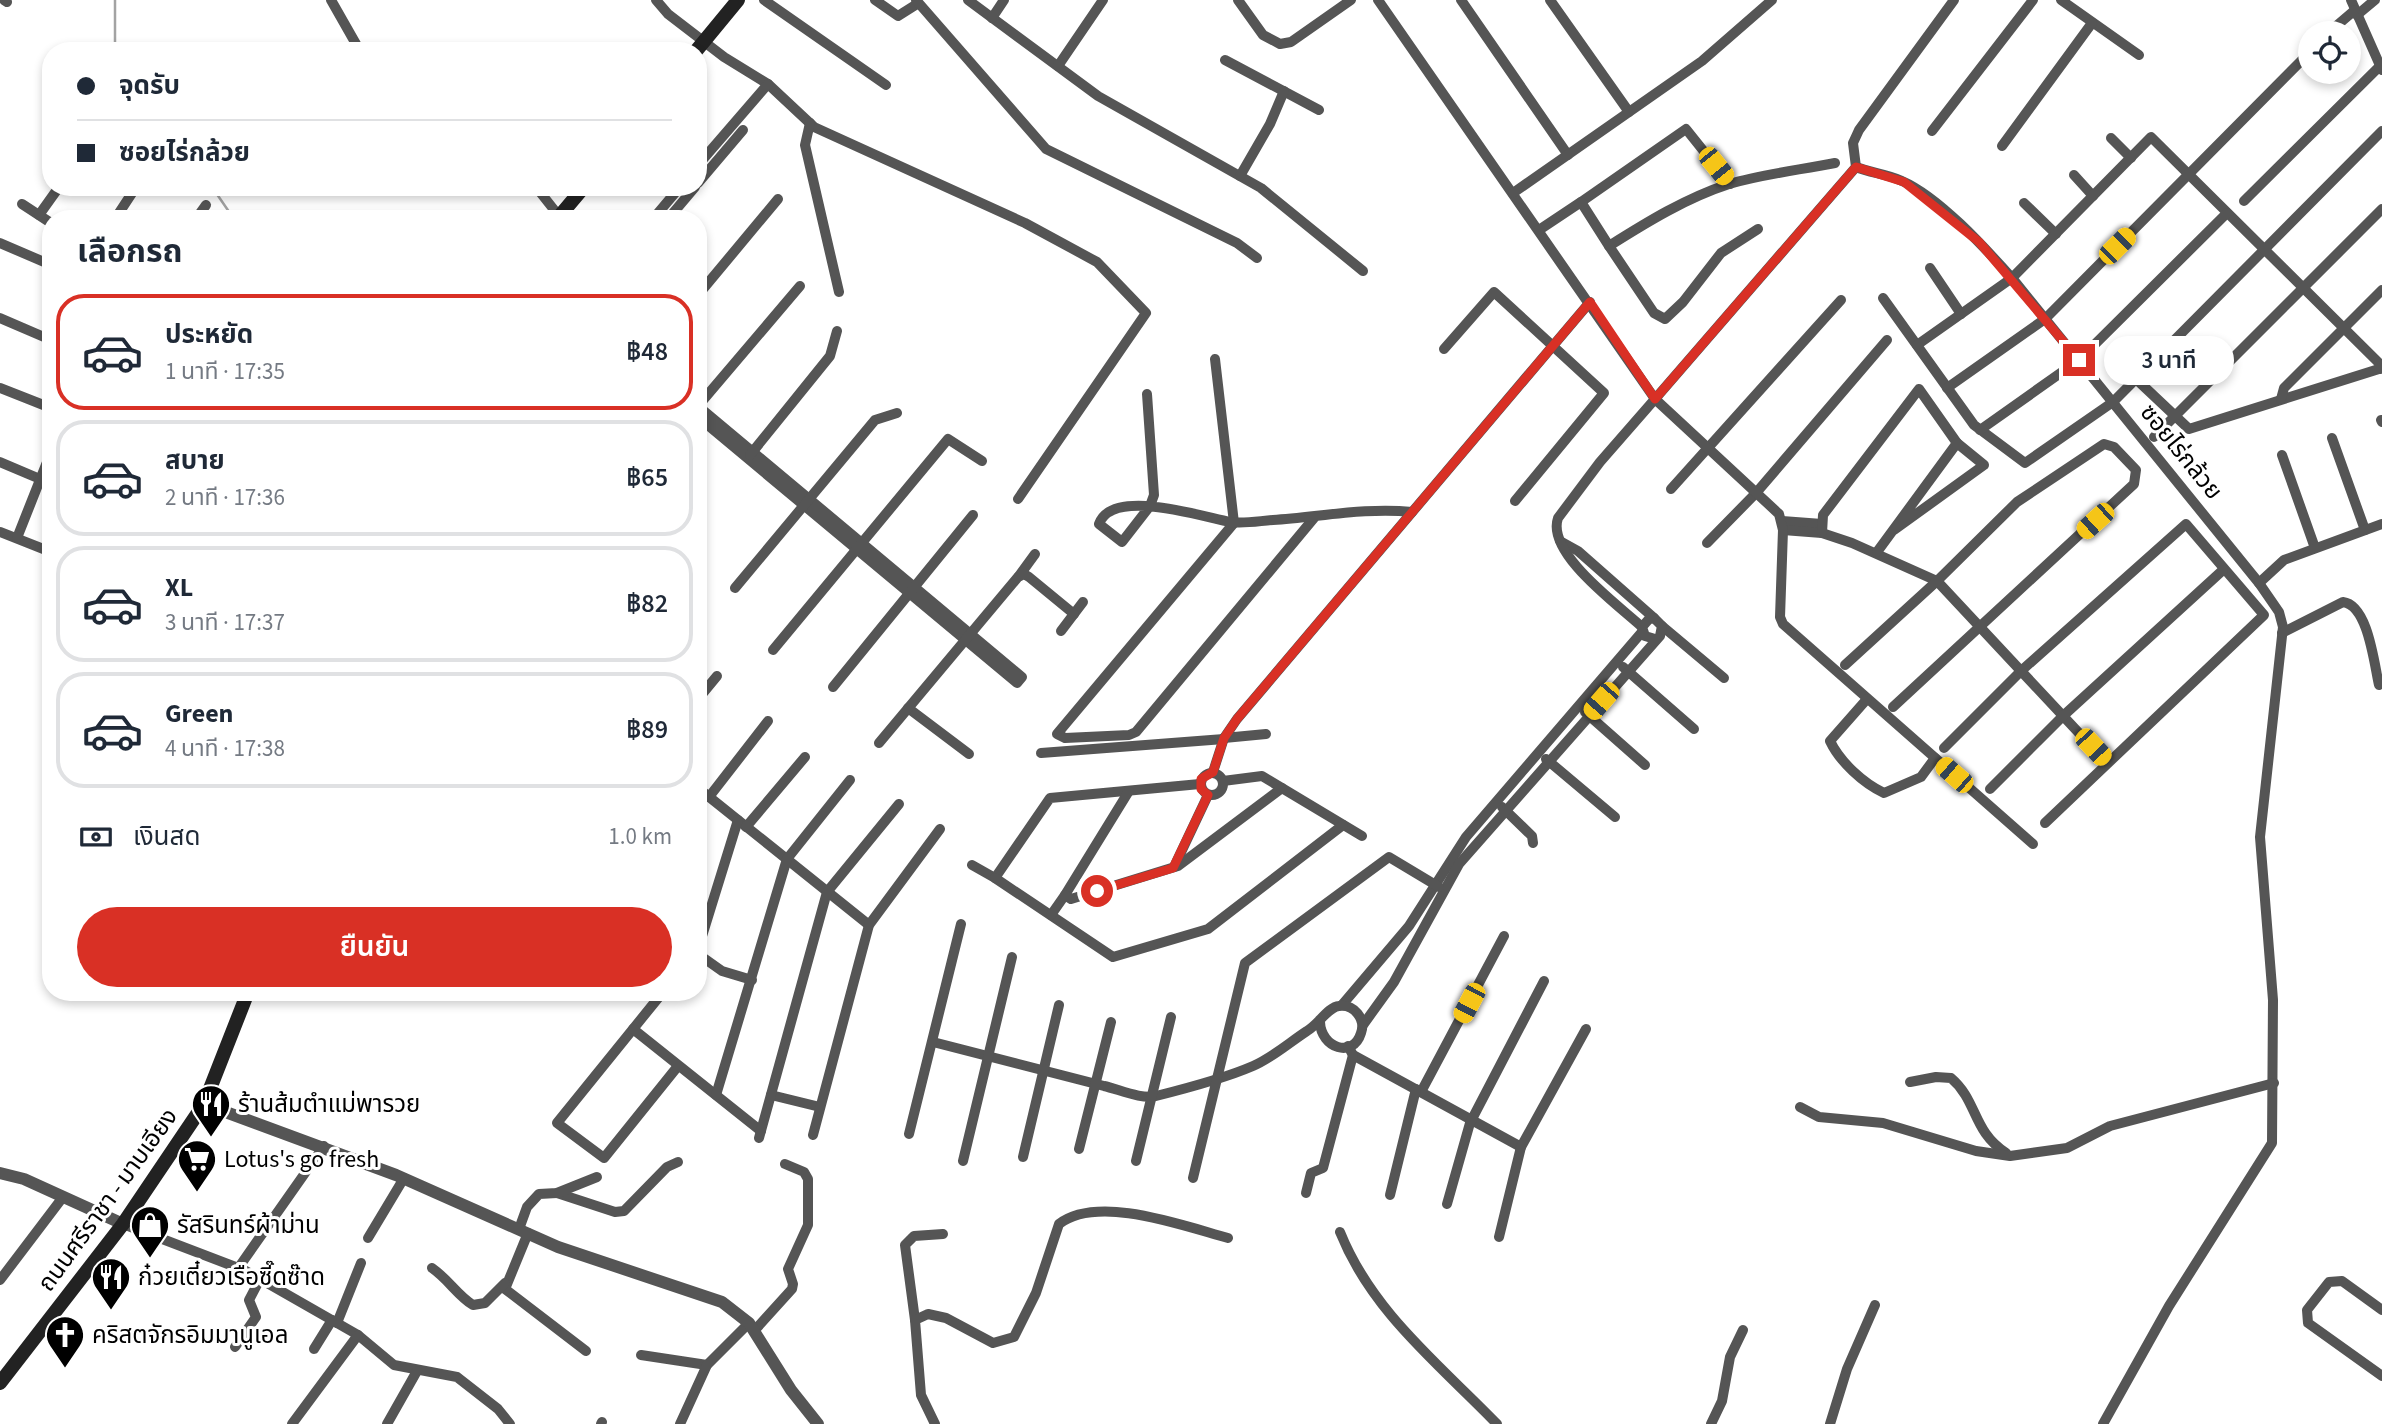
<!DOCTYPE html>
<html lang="th">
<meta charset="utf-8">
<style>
body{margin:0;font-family:"Source Sans 3","Noto Sans Thai",sans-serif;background:#f6f6f7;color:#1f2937;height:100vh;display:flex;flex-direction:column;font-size:26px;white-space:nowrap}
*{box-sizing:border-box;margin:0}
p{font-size:23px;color:#747a83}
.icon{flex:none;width:38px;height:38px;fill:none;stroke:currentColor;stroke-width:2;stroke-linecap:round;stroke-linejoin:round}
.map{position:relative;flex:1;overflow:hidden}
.details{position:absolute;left:42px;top:210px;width:665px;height:791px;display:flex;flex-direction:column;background:#fff;border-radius:28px;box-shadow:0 4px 10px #0003}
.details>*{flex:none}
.top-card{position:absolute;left:42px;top:42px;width:665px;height:154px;border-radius:28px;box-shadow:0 4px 10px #0003;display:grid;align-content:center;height:154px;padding:0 35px;background:#fff}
.fabs{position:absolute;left:2298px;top:21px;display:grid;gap:14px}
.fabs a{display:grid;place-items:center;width:63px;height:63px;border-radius:50%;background:#fff;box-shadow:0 4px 10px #0003;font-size:35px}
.end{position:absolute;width:32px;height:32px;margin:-16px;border:9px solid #d93025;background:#fff;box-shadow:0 0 0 4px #fff}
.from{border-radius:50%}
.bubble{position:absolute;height:49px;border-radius:24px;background:#fff;box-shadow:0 4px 10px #0003;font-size:23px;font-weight:600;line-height:49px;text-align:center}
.car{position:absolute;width:21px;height:42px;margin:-21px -10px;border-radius:9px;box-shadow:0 0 5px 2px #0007;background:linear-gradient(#f5c518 24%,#345 0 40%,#f5c518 0 76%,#345 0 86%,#f5c518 0)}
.top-card b{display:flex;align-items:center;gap:24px;height:66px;font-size:26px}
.top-card b+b{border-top:2px solid #e0e1e3}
.top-card i{width:18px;height:18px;background:#1f2937}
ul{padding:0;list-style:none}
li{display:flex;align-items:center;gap:21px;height:116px;margin:0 14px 10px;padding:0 21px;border:4px solid #e0e1e3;border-radius:28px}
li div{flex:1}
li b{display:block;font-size:26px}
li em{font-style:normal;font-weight:600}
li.on{border-color:#d93025}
li>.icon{width:63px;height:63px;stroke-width:1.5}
h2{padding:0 35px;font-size:32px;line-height:84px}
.pay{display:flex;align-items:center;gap:18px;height:77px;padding:0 35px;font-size:26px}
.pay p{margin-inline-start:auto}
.action{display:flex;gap:14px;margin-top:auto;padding:14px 35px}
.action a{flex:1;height:80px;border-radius:42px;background:#d93025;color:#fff;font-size:28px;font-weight:600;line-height:80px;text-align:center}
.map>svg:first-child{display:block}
</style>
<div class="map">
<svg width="2382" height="1424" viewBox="0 0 2382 1424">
<rect width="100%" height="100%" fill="#fff"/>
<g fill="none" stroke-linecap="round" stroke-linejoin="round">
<g stroke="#a3a3a3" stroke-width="2.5">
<path d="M115 51V0"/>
<path d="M212 187 234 219"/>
</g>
<g stroke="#555" stroke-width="10">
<path d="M4 0 7 2"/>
<path d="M331 0 360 51"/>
<path d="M656 0 668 14 724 57 768 84 814 127 1025 223 1097 262 1146 313 1018 499"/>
<path d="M764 0 886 85"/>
<path d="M875 0 898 16 917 4"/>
<path d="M916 0 1046 149 1237 243 1257 258"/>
<path d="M968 0 1098 96 1261 188 1363 271"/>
<path d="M1238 0 1263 35 1280 44 1291 42 1351 0"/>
<path d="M1378 0 1655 399 1856 167 1853 143 1859 130 1954 0"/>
<path d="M1461 0 1568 155"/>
<path d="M1550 0 1629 112"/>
<path d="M2061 0 2139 55"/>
<path d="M2351 0 2382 70"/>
<path d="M2357 15 2375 0"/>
<path d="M992 18 1004 0"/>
<path d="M2328 33 2355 10"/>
<path d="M1225 60 1319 110"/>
<path d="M1058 66 1103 0"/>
<path d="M810 123 805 145 839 292"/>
<path d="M1932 131 2033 0"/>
<path d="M2111 138 2131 158"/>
<path d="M2002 146 2092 23"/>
<path d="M698 165 768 84"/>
<path d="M1856 167C1871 173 1887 174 1902 181 1939 197 1985 248 2012 278L2259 583 2279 612 2283 627 2260 837 2273 1000 2272 1143 2169 1306 2103 1424"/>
<path d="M2074 175 2093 196"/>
<path d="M1240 176 1270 124 1284 91"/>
<path d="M698 183 743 130"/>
<path d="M536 187 559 216"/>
<path d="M1513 193 1702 61 1772 0"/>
<path d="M2244 201 2382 64"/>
<path d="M1581 202 1686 129 1730 184"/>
<path d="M2024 203 2056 234"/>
<path d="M22 204 51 223"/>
<path d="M39 215 59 187"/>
<path d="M115 219 136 187"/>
<path d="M196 219 206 205"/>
<path d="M653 219 680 187"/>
<path d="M668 219 695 187"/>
<path d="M1539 230 1581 202 1609 246C1647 222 1686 198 1729 184 1763 174 1800 170 1835 163"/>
<path d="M0 243 51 265"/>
<path d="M1609 246 1654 313 1665 319 1683 302 1721 253 1758 229"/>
<path d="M1930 268 1961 314"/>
<path d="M698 295 778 199"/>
<path d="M1883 298 1974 425 2025 463 2113 402 2382 131"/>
<path d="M0 318 51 340"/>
<path d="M1917 345 2012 278 2151 137 2379 363 2380 369"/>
<path d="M1444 349 1494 292 1604 393 1515 501"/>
<path d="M1215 359 1234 523 1057 734 1065 738 1129 735 1136 732 1314 518"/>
<path d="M2136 379 2189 429 2382 368"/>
<path d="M0 388 51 408"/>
<path d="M1947 388 2045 319 2310 52"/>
<path d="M1147 394 1154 495 1150 506 1122 542 1099 524C1112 487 1203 517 1230 522 1244 524 1259 521 1273 520 1319 517 1367 507 1412 512"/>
<path d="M2281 399 2284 388 2382 290"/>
<path d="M698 406 1022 677 1017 683 698 417"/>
<path d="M698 406 800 286"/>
<path d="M2381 420 2382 422"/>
<path d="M1980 430 2079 360 2227 213"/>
<path d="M2154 437 2382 209"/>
<path d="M2332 438 2365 530"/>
<path d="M750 455 830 356 837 331"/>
<path d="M2282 455 2315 548"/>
<path d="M0 462 40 479"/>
<path d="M1671 489 1841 300"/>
<path d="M1782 521 1822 524"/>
<path d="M1783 530 1822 533 1852 543 1937 581 2107 763"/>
<path d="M0 532 51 552"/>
<path d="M1822 533 1823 515 1919 389 1957 443"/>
<path d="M17 538 51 452"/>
<path d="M1560 541 1578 551 1654 618"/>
<path d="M1707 543 1756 493 1887 340"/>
<path d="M1877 552 1957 443 1984 465 1894 530"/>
<path d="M1019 576 1035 554"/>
<path d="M2259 583 2284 560 2382 524"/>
<path d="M735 588 875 420 897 413"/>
<path d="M1662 626 1724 678"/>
<path d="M1642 627C1617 604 1546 553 1558 518L1600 462 1655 399 1779 514 1783 530 1780 617 1783 624 2033 844"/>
<path d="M1061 631 1083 602"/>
<path d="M2282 633 2343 602C2368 605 2374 663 2379 685"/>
<path d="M773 650 948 439 982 461"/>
<path d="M1845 665 1937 581 2017 502 2104 444 2114 447 2136 470 2134 484 1893 707"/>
<path d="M1623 667 1694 729"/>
<path d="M833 687 973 515"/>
<path d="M698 699 717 676"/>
<path d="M1867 699 1830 741C1840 762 1863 783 1884 793L1921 777 1935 758"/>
<path d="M908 708 969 754"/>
<path d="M1585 712 1645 765"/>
<path d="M1224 738 1266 734"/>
<path d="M879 743 1018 577 1024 574 1029 577 1074 614"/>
<path d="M1944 748 2021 671 2186 524 2264 615 2045 823"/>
<path d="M1041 753 1224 739"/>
<path d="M1546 759 1615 817"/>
<path d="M1213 772 1224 738 1237 719 1590 302"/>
<circle cx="1212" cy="784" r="11"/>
<path d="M1223 781 1262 776 1362 836"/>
<path d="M698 788 869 925"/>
<path d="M1990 789 2063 716 2223 570"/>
<path d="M709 797 768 721"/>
<path d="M1502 807 1532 836 1533 843"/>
<path d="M746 827 805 757"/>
<path d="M972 865 995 878 1050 798 1200 784"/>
<path d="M1174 867 1208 795"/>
<path d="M995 878 1113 957 1208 929 1343 825"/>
<path d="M1065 895 1129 791"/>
<path d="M1051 915 1065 895 1071 899 1178 866 1282 788"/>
<path d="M698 949 738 820"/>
<path d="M698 954 722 971 752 980"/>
<path d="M663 992 557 1123 604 1158 678 1066"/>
<path d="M1342 1005 1409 926 1466 837 1642 632"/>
<path d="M1363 1025 1394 982 1459 864 1660 636 1662 626 1654 618 1649 619 1642 627 1645 636 1655 639"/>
<path d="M633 1029 761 1131"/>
<path d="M933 1042C990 1057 1047 1071 1104 1086 1118 1089 1142 1100 1156 1096 1188 1088 1223 1079 1253 1066 1272 1058 1290 1042 1307 1031 1319 1024 1328 1007 1339 1006 1354 1004 1366 1019 1361 1033 1353 1059 1321 1048 1320 1022"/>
<path d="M1348 1046 1353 1055 1521 1147"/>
<path d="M1910 1082 1936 1077 1951 1078C1978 1101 1972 1131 2006 1153"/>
<path d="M1421 1092 1504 936"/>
<path d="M716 1095 787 859 850 780"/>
<path d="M771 1095 820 1107"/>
<path d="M1800 1107 1819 1117 1883 1123 1976 1151 2010 1156 2067 1148 2110 1126 2274 1083"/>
<path d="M909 1134 961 924"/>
<path d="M813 1135 869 925 940 829"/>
<path d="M759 1138 827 892 899 804"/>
<path d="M1079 1149 1111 1022"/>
<path d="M1023 1157 1059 1005"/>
<path d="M963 1161 1012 957"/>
<path d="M1136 1161 1171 1017"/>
<path d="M1193 1178 1245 963 1389 857 1439 887"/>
<path d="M557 1193 615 1212 624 1211 667 1167 678 1162"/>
<path d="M1306 1193 1311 1173 1323 1168 1353 1055"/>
<path d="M1390 1195 1416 1089"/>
<path d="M1447 1204 1470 1123 1544 981"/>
<path d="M123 1224 246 1271 358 1335 394 1365 457 1377 498 1409 510 1424"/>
<path d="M519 1229 527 1207 539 1194 557 1193 597 1177"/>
<path d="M1340 1232C1372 1312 1439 1364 1497 1424"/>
<path d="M528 1233 505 1289 586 1351"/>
<path d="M1499 1237 1521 1147 1586 1029"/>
<path d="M368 1238 404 1178"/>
<path d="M239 1267 324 1146"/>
<path d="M432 1268C449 1280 458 1296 473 1305L485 1303 505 1283"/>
<path d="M0 1280 63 1197"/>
<path d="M2382 1310 2342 1281 2329 1282 2307 1310 2308 1323 2382 1376"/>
<path d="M915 1320 905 1245 914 1236 943 1234"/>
<path d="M337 1323 361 1263"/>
<path d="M754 1331 792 1289 793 1284 788 1269 808 1225V1179L804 1172 785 1164"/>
<path d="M235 1347 256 1317 249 1300 260 1279"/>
<path d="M314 1349 332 1320"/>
<path d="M641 1355 707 1365"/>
<path d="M292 1424 358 1335"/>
<path d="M387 1424 417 1371"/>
<path d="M601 1424 602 1422"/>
<path d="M680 1424 707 1365 749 1323"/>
<path d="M935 1424 921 1395 915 1320 928 1314 946 1318 993 1343 1014 1337 1036 1293 1059 1224C1098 1194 1184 1226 1228 1238"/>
<path d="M1711 1424 1722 1401 1730 1357 1743 1330"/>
<path d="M1830 1424 1847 1369 1875 1305"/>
</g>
<g stroke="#555" stroke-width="12">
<path d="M204 1104 396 1175 558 1247 722 1302 749 1323 791 1390 818 1424"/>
<path d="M0 1173 24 1179 123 1224"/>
</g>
<g stroke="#222" stroke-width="14">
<path d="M696 51 738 0"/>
<path d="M557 219 584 187"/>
<path d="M0 1383 123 1224 204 1104 248 992"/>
</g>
</g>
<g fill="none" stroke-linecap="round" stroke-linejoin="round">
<path stroke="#d93025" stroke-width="9" d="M1097 891 1173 868 1208 795 1201 789V779L1213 772 1224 738 1237 719 1590 302 1655 399 1856 167 1904 182 1979 242 2079 360"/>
</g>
<defs>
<g id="restaurant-pin" transform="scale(2.0125)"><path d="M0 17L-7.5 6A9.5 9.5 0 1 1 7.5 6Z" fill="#000" stroke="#fff"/><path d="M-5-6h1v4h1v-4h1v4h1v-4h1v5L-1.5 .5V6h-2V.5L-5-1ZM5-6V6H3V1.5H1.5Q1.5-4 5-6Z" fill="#fff"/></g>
<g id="supermarket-pin" transform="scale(2.0125)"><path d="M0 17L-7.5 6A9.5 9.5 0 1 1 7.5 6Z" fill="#000" stroke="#fff"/><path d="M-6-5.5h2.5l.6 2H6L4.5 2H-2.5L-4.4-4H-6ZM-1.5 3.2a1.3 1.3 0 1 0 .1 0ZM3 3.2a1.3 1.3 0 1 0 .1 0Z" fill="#fff"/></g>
<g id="shop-pin" transform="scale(2.0125)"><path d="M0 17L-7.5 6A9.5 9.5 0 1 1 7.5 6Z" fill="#000" stroke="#fff"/><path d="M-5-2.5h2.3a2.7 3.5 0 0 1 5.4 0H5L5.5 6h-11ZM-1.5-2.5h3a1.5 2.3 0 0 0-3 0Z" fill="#fff"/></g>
<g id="church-pin" transform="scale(2.0125)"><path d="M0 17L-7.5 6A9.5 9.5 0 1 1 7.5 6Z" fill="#000" stroke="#fff"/><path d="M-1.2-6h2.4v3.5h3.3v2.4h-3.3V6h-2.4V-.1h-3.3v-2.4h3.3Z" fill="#fff"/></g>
</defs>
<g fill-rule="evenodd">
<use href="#restaurant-pin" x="211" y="1104"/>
<use href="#supermarket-pin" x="197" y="1159"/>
<use href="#shop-pin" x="150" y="1225"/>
<use href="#restaurant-pin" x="111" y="1277"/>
<use href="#church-pin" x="65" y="1335"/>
</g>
<g text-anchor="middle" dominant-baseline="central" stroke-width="6" stroke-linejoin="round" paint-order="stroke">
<g font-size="24" fill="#000" stroke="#fff">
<text transform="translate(2181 452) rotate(51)">ซอยไร่กล้วย</text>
<text transform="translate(108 1200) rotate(-54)">ถนนศรีราชา - มาบเอียง</text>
</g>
<g font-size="24" fill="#000" stroke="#fff" text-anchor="start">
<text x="238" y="1104">ร้านส้มตำแม่พารวย</text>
<text x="224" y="1159">Lotus's go fresh</text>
<text x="177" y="1225">รัสรินทร์ผ้าม่าน</text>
<text x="138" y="1277">ก๋วยเตี๋ยวเรือซี๊ดซ๊าด</text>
<text x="92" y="1335">คริสตจักรอิมมานูเอล</text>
</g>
</g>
</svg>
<div class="fabs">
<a><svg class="icon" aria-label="locate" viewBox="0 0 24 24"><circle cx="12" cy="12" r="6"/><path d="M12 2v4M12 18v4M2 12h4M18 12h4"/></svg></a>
</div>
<i class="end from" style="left:1097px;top:891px"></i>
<i class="end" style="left:2079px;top:360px"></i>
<div class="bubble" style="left:2104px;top:336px;width:130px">3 นาที</div>
<i class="car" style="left:1716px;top:166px;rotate:141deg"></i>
<i class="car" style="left:2117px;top:246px;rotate:45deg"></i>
<i class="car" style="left:2095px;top:521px;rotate:228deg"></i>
<i class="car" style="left:1601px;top:701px;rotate:221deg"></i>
<i class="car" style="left:2093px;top:747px;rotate:137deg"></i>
<i class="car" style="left:1954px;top:775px;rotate:311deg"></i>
<i class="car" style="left:1469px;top:1003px;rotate:208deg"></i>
<div class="top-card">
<b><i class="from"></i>จุดรับ</b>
<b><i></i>ซอยไร่กล้วย</b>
</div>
<section class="details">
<h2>เลือกรถ</h2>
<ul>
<li class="on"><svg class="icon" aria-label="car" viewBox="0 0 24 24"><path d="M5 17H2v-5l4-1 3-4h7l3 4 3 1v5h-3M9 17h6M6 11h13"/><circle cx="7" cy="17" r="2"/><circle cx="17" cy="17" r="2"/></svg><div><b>ประหยัด</b><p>1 นาที · 17:35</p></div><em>฿48</em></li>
<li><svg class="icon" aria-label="car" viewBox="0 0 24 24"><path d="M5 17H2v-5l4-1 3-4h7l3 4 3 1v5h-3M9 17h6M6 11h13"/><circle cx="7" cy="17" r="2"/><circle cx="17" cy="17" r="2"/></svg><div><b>สบาย</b><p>2 นาที · 17:36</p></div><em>฿65</em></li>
<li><svg class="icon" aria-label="car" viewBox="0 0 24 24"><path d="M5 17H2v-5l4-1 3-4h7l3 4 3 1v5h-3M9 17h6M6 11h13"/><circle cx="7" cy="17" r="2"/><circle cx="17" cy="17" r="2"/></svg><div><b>XL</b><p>3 นาที · 17:37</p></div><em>฿82</em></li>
<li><svg class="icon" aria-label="car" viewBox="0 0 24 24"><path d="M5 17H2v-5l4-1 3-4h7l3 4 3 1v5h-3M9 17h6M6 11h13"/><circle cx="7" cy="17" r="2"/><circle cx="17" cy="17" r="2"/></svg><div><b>Green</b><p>4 นาที · 17:38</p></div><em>฿89</em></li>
</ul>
<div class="pay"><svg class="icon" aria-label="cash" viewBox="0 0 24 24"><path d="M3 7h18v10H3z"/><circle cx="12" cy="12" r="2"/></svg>เงินสด<p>1.0 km</p></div>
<div class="action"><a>ยืนยัน</a></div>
</section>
</div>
